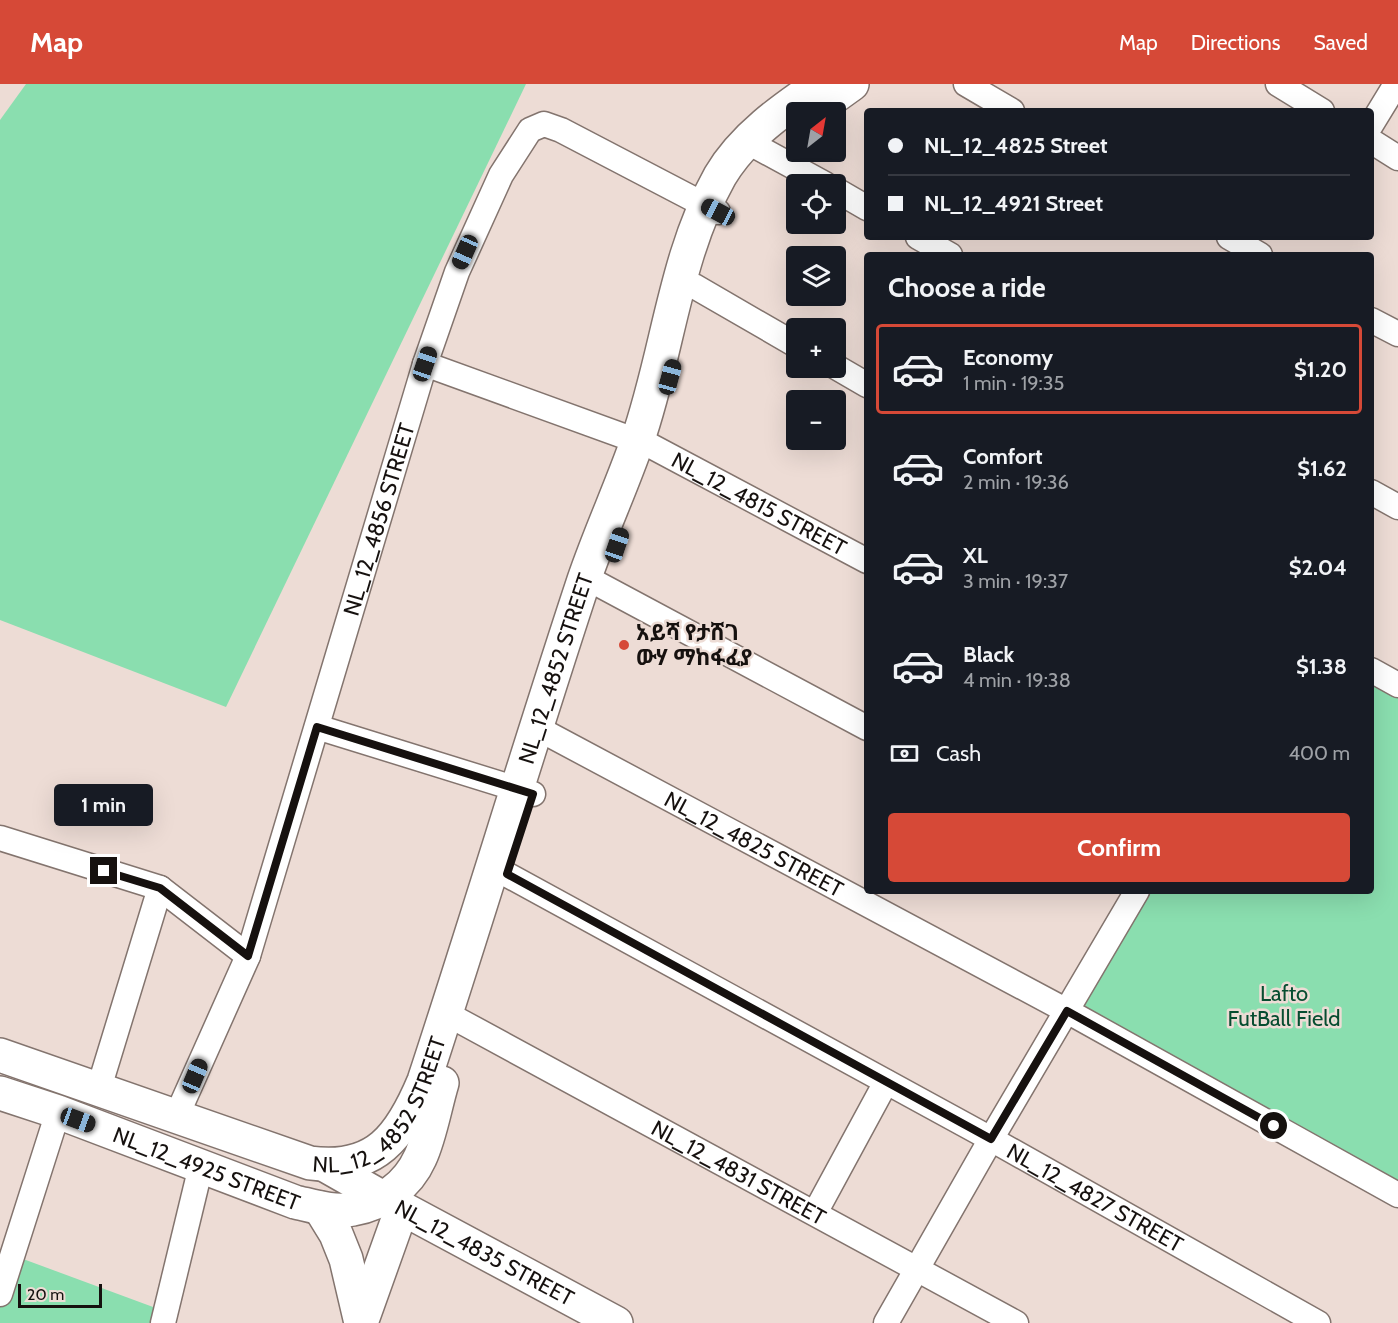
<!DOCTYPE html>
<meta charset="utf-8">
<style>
body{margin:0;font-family:Cabin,"Noto Sans Ethiopic",sans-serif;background:#20242c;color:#f1f3f6;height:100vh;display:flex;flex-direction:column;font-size:22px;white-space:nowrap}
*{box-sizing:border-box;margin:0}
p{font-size:20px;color:#9ea1a6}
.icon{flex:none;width:33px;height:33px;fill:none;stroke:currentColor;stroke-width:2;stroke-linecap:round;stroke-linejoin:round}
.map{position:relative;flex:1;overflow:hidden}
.drawer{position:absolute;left:864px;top:168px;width:510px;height:642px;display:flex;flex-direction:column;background:#171b24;border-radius:6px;box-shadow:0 6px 24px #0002}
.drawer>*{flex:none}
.hud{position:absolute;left:864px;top:24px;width:510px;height:132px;border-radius:6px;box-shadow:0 6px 24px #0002;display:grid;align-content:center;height:132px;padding:0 24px;background:#171b24}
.needle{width:39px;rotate:31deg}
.controls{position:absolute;left:786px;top:18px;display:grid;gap:12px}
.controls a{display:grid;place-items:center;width:60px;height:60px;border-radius:6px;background:#171b24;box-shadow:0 6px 24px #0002;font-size:30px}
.scale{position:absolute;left:18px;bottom:15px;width:84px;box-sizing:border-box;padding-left:6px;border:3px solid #16110f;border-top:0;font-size:16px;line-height:21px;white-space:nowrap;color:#16110f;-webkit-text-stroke:4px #eddcd5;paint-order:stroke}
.end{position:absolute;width:27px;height:27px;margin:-14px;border:8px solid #16110f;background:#fff;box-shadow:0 0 0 3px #fff}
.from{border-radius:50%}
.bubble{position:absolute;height:42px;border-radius:6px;background:#171b24;box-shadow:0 6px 24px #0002;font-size:20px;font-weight:700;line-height:42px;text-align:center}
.car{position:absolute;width:18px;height:36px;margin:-18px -9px;border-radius:8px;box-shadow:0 0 4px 2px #0007;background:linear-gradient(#222 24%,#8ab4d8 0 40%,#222 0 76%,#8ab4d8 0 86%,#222 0)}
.hud b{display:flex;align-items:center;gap:21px;height:57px;font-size:22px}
.hud b+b{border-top:2px solid #363941}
.hud i{width:15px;height:15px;background:#f1f3f6}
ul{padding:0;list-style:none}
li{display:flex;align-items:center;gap:18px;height:90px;margin:0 12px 9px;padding:0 12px;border:3px solid transparent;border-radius:6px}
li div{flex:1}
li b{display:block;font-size:22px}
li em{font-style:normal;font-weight:700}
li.current{border-color:#d64937}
li>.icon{width:54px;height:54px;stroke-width:1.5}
h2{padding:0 24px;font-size:27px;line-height:72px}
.pay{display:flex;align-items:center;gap:15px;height:66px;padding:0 24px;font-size:22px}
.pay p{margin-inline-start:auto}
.primary-button{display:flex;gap:12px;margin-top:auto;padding:12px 24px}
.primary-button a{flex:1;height:69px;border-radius:6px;background:#d64937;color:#fff;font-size:24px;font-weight:700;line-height:69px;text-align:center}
header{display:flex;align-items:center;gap:36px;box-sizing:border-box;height:84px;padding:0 30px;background:#d64937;color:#fff}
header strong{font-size:28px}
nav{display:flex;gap:33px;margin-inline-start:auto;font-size:21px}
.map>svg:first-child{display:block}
</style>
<header>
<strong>Map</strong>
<nav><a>Map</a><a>Directions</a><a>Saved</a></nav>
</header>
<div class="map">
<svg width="1398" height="1239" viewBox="0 0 1398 1239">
<rect width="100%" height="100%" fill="#eddcd5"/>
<g fill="#8adeaf">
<path d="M26 0H526L226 623 0 536V36Z"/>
<path d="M1371 588 1398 603V1114L1065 933 1143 807H1371Z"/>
<path d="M15 1172 172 1230 170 1239H0V1223Z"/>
</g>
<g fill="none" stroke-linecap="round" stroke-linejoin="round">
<g stroke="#83746e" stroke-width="27">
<g id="street">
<path d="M966 0 1012 27"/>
<path d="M1278 0 1322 27"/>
<path d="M1371 41 1396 0"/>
<path d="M746 57 825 100"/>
<path d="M1371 57 1398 74"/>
<path d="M836 106 867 124"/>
<path d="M918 153 950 171"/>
<path d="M1229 153 1260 171"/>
<path d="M680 197 694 202 796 261"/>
<path d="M1371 236 1398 250"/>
<path id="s1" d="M425 280 651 362 867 477"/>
<path d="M836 283 867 301"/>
<path d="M1371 408 1398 423"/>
<path d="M585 493 867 644"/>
<path d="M1371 586 1398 601"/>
<path d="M317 643 533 710"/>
<path id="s2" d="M537 644 1067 927 1398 1111"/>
<path d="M0 754 160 804 99 1004"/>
<path id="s3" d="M493 783 991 1055 1318 1239"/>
<path d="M160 804 248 872"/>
<path id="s4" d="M446 932 460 937 1016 1239"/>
<path id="s5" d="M177 1031 248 872 425 280 457 188 501 91 530 46 544 40 561 46 718 128"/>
<path d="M815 1129 886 998"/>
<path d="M0 1210 58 1028"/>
<path d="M163 1239 201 1082"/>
<path d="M886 1239 991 1055 1137 807"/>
</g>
</g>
<g stroke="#83746e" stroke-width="36">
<g id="secondary">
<path id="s6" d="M325 1081 383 1114 616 1239"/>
<path d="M361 1239 402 1124"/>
</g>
</g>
<g stroke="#83746e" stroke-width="36">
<g id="primary">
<path d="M813 28 852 0"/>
<path id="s7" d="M0 971 310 1079C376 1088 401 1052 424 997 479 830 529 662 584 496 600 449 621 404 637 358 668 270 674 174 720 92 743 53 783 25 820 0"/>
<path id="s8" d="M0 1009 58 1028 295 1118C313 1122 334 1129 353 1125 382 1120 408 1101 420 1074 430 1053 435 1022 442 999"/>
<path d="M320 1124 336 1150 346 1175 361 1239"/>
</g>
</g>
<use href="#street" stroke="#fff" stroke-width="24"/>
<use href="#secondary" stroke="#fff" stroke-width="33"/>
<use href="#primary" stroke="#fff" stroke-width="33"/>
</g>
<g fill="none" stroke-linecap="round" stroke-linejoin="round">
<path stroke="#16110f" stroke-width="8" d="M104 787 160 804 248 872 317 643 533 710 507 790 991 1055 1067 927 1274 1042"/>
</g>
<circle fill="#d64937" stroke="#eddcd5" stroke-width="2" cx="624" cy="561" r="6"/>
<g text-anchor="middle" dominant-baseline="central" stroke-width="5" stroke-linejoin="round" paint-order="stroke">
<g font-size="22" fill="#16110f" stroke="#eddcd5">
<text stroke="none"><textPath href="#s1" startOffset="363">NL_12_4815 STREET</textPath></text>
<text stroke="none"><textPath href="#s5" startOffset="630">NL_12_4856 STREET</textPath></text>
<text stroke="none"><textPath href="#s7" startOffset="916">NL_12_4852 STREET</textPath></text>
<text stroke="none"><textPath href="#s2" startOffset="246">NL_12_4825 STREET</textPath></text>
<text stroke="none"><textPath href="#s7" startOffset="430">NL_12_4852 STREET</textPath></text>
<text stroke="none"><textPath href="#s8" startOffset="220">NL_12_4925 STREET</textPath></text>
<text stroke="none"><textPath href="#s4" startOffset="332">NL_12_4831 STREET</textPath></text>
<text stroke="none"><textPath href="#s3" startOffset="687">NL_12_4827 STREET</textPath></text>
<text stroke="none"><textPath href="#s6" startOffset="182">NL_12_4835 STREET</textPath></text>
</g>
<g font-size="22" font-weight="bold" fill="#16110f" stroke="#eddcd5" text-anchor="start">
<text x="636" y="548">አይሻ የታሸገ<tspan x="636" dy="25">ውሃ ማከፋፈያ</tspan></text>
</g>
<g font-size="22" fill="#074d30" stroke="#eddcd5">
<text x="1284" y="909">Lafto<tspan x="1284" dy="25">FutBall Field</tspan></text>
</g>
</g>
</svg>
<div class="controls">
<a><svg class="needle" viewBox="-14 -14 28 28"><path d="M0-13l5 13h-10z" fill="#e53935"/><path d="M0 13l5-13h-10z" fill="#9ea1a6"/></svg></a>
<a><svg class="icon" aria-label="locate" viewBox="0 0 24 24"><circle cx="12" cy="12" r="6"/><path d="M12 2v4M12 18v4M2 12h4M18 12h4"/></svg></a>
<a><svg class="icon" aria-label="layers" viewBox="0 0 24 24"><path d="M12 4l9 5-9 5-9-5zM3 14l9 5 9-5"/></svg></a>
<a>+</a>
<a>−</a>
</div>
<div class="scale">20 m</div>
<i class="end from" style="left:1274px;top:1042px"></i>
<i class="end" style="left:104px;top:787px"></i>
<div class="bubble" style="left:54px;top:700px;width:99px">1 min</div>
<i class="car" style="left:718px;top:128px;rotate:298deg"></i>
<i class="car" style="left:465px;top:168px;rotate:204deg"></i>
<i class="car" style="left:425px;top:280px;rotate:19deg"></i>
<i class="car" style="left:670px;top:293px;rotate:15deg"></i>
<i class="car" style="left:617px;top:461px;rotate:19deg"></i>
<i class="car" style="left:195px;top:992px;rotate:23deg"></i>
<i class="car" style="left:78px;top:1036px;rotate:110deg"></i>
<div class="hud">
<b><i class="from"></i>NL_12_4825 Street</b>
<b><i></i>NL_12_4921 Street</b>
</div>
<section class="drawer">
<h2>Choose a ride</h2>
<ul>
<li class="current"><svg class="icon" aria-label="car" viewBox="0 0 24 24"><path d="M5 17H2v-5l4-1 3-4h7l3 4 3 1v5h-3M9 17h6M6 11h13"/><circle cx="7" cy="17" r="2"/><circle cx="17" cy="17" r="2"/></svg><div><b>Economy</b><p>1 min · 19:35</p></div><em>$1.20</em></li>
<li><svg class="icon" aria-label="car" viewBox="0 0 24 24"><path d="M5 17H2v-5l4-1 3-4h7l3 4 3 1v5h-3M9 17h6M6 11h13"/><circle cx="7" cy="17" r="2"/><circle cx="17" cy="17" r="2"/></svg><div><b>Comfort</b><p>2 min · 19:36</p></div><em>$1.62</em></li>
<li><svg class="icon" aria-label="car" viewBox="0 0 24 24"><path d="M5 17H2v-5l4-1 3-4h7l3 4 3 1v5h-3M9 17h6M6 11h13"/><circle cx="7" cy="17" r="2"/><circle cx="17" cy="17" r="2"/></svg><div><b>XL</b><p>3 min · 19:37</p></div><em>$2.04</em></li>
<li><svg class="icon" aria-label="car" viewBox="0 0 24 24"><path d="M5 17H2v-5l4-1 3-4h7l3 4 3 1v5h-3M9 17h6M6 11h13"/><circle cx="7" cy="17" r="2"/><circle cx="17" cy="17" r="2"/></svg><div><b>Black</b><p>4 min · 19:38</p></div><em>$1.38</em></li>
</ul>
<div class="pay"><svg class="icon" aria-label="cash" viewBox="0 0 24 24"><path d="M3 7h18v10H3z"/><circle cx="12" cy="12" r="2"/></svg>Cash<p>400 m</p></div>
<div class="primary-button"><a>Confirm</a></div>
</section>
</div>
